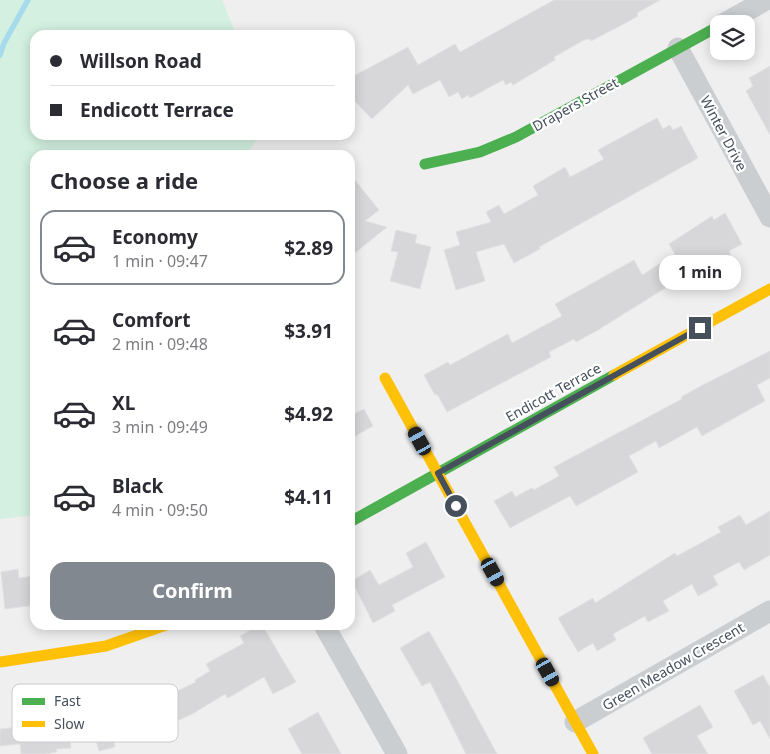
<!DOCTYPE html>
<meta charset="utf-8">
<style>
body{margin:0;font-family:"Noto Sans",sans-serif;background:#f2f2f3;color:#2b2b33;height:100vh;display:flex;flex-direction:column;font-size:19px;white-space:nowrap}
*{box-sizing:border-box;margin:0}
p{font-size:16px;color:#7c7c81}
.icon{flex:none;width:28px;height:28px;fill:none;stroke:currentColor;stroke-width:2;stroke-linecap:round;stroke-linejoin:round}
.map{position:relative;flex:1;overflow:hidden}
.details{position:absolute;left:30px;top:150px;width:325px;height:480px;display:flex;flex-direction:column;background:#fff;border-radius:15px;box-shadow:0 2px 12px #0003}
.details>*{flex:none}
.banner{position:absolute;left:30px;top:30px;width:325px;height:110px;border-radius:15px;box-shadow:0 2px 12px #0003;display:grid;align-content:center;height:110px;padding:0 20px;background:#fff}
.fabs{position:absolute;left:710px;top:15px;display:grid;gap:10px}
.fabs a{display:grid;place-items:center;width:45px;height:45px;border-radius:10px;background:#fff;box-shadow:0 2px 12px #0003;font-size:25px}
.end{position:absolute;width:22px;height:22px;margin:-11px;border:6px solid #46505c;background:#fff;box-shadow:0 0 0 2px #fff}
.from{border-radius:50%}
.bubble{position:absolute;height:35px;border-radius:15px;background:#fff;box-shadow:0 2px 12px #0003;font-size:16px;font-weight:700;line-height:35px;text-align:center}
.car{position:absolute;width:15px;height:30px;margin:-15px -8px;border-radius:6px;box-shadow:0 0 4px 1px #0007;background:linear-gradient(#222 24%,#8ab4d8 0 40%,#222 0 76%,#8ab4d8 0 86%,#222 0)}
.banner b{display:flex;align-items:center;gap:18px;height:48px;font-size:19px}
.banner b+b{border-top:1px solid #e1e1e2}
.banner i{width:12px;height:12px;background:#2b2b33}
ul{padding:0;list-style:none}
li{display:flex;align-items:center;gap:15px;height:75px;margin:0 10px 8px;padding:0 10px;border:2px solid transparent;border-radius:15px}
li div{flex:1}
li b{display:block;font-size:19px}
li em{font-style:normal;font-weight:700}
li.on{border-color:#82888f}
li>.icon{width:45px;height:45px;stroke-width:1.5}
h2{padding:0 20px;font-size:22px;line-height:60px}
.button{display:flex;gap:10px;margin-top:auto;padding:10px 20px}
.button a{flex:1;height:58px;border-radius:15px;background:#82888f;color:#fff;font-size:20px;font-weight:700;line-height:58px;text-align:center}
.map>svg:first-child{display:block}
</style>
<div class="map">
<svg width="770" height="754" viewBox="0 0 770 754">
<rect width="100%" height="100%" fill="#f0efef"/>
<path fill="#d3f0e0" d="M0 0H222L234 29 243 35H35V135H259L247 155H35V515L0 519Z"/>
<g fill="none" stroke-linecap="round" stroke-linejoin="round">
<path stroke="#a6dbee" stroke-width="5.5" d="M0 55 4 43 28 0"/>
</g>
<g fill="#d7d7d9" stroke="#e1e1e2">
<path d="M554 0H660L637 13 638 16 620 26 591 41 590 39 584 40 554 57 555 60 513 85 511 82 506 85 503 80 470 98 468 95 462 99 458 92 449 97 440 80 413 94 408 85 372 119 350 96V78L408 47 418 65 455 44 460 52Z"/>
<path d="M770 66V135L746 91 753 86 749 78Z"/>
<path d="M657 118 663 129 670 125 673 130 681 126 698 158 539 247 540 249 514 263 504 244 476 252 485 281 456 290 444 250 460 245 456 232 491 222 486 212 499 205 504 214 538 195 533 186 565 167 570 177 604 159 598 150Z"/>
<path d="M350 174 379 210 365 221 387 227 350 257Z"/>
<path d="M725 213 742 244 729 251 731 256 681 283 678 280 598 330 576 342 574 339 549 352 551 357 447 412 437 394 435 395 424 375 448 362 450 365 508 334 512 343 562 316 555 304 634 260 642 275 675 254 669 244 712 216 714 220Z"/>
<path d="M396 230 417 235 415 243 431 247 420 289 390 281 398 252 391 251Z"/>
<path d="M770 351V378L757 385 765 401 702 436 697 427 659 448 656 441 629 456 638 472 576 506 570 496 510 528 494 501 512 491 515 497 532 488 534 490 559 476 554 467 682 399 681 397 701 386Z"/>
<path d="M364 409 373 426 350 439V416Z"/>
<path d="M770 511V555L744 570 739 562 713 576 718 585 698 596 692 584 663 601 669 611 648 622 645 616 613 634 616 640 597 651 593 643 578 652 558 618 593 598 595 603 675 553 677 556 721 532 718 527 740 515 746 525Z"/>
<path d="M426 542 445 577 392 605 395 611 373 623 352 581 370 570 379 585 413 567 406 553Z"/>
<path d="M18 569 19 578 35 576V605L5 609 1 572Z"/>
<path d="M259 625H262L296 682 273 694 264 677 228 698 225 694 194 713 146 736 143 729 113 737 115 747 99 751 89 716 125 703 128 715 196 682 195 680 210 671 206 664 244 643 240 636Z"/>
<path d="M429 631 457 680 497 754H466L430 682 422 686 400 648Z"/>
<path d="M763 675 770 687V739L760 721 753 725 734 691Z"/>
<path d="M700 705 713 727 697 736 708 754H652L643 738Z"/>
<path d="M318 712 341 754H302L288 729Z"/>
<path d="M67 714 71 748 56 749 57 752 45 754H21L20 744 0 746V729L48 724 47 715Z"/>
</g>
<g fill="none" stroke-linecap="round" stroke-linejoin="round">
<g stroke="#cbced0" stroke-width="21">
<path d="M723 24 766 0"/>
<path d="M678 48 770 217"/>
<path d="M324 625 397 754"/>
<path d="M575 722 770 611"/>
</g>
<g stroke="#4caf50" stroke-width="11">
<path d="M425 164 480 152 516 137 719 26"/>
<path d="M350 522 614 375"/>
</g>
<g stroke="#ffc107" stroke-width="11">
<path d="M614 375 770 289"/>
<path d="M385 378 593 754"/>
<path d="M0 662 106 646 166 625"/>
</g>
</g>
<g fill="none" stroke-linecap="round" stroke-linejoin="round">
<path stroke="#46505c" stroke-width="6" d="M456 506 438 473 700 328"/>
</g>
<g text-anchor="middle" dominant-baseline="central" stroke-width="4.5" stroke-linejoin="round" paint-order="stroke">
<g font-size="14" fill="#46505c" stroke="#fff">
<text transform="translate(575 104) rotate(-29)">Drapers Street</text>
<text transform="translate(724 133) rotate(62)">Winter Drive</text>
<text transform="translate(553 392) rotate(-29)">Endicott Terrace</text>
<text transform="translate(673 666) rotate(-30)">Green Meadow Crescent</text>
</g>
</g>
<rect x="12" y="684" width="166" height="58" rx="8" fill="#fff" stroke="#c8cace" stroke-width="1"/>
<rect x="22" y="698" width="23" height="7" fill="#4caf50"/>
<rect x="22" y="721" width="23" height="6" fill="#ffc107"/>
<g font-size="14" fill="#46505c">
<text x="54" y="706">Fast</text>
<text x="54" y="729">Slow</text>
</g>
</svg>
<div class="fabs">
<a><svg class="icon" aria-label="layers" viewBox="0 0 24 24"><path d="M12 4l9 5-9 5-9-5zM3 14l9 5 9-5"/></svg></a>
</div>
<i class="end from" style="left:456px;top:506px"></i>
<i class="end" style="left:700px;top:328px"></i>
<div class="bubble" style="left:659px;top:255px;width:82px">1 min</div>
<i class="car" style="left:420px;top:441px;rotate:331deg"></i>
<i class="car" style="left:493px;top:572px;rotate:151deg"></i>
<i class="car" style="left:548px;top:672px;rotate:151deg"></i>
<div class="banner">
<b><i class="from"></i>Willson Road</b>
<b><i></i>Endicott Terrace</b>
</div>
<section class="details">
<h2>Choose a ride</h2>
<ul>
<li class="on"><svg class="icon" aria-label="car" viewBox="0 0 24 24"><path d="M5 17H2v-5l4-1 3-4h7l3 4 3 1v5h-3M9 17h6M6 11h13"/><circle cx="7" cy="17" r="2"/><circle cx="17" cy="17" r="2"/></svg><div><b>Economy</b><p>1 min · 09:47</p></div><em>$2.89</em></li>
<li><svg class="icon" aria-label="car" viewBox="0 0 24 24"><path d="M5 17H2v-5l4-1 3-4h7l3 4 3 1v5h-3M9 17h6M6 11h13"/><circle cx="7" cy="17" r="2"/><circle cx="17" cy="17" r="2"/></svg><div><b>Comfort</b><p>2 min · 09:48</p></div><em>$3.91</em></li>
<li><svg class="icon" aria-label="car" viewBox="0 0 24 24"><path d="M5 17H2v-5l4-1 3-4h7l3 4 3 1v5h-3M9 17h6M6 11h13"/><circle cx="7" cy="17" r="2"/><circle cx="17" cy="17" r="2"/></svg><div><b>XL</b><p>3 min · 09:49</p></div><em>$4.92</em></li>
<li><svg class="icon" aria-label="car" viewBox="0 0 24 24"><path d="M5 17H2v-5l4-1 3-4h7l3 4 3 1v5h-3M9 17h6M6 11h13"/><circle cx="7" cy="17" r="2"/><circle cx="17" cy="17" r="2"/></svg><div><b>Black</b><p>4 min · 09:50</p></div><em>$4.11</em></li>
</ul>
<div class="button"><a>Confirm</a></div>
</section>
</div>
